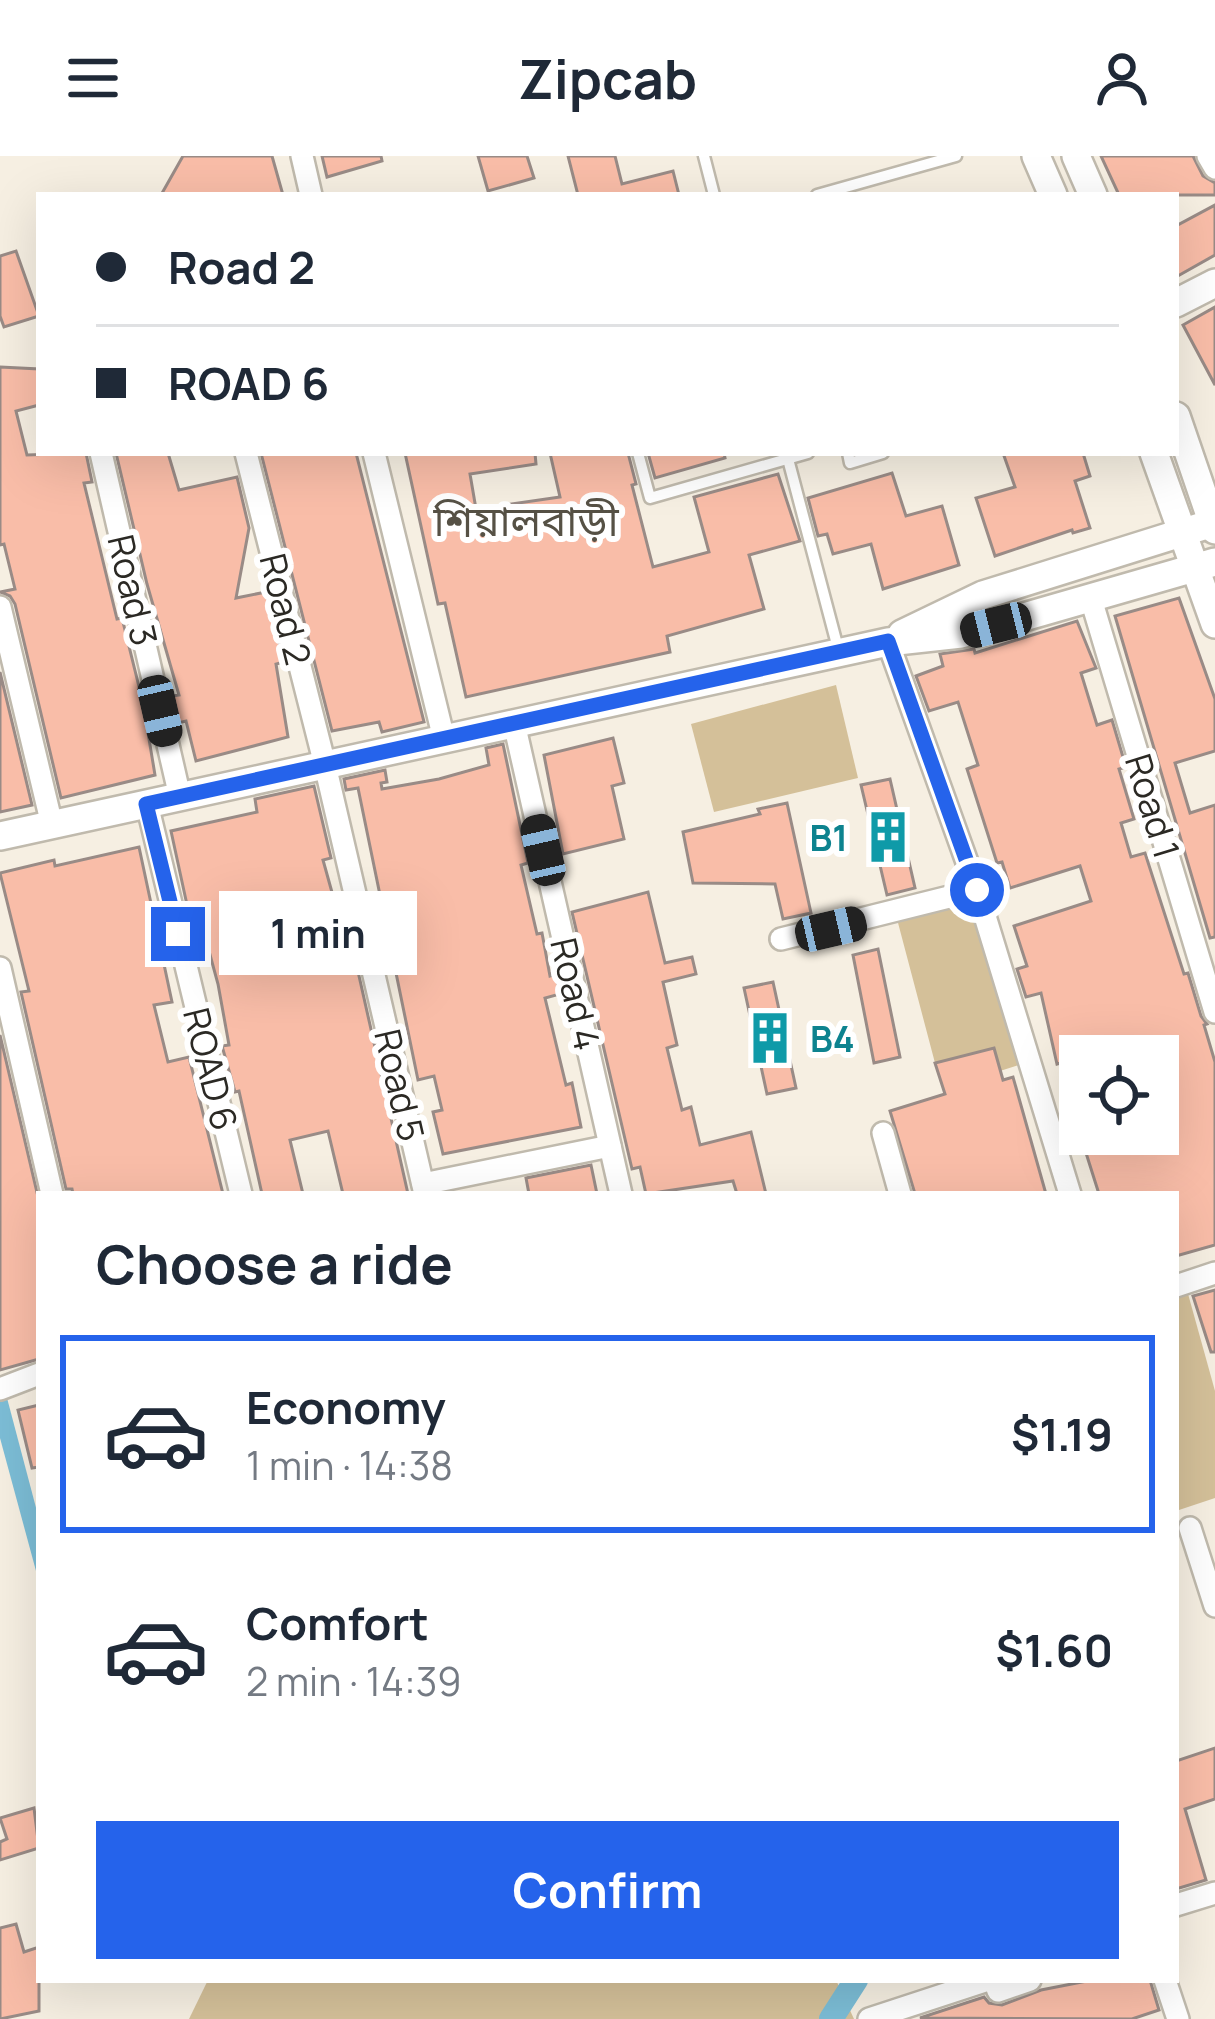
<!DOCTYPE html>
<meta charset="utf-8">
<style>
body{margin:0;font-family:Manrope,"Noto Sans Bengali",sans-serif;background:#f2f2f3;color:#1f2937;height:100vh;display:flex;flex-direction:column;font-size:45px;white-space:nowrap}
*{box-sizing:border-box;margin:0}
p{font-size:39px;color:#747a83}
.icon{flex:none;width:66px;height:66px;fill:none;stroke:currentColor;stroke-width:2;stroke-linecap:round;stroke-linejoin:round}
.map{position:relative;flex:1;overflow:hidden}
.drawer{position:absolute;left:36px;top:1035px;width:1143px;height:792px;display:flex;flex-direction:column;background:#fff;border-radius:0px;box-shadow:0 12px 48px #0002}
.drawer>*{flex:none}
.guide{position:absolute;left:36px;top:36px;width:1143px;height:264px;border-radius:0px;box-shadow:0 12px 48px #0002;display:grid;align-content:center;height:264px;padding:0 60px;background:#fff}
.fabs{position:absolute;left:1059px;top:879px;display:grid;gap:24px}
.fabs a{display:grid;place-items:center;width:120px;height:120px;border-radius:0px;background:#fff;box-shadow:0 12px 48px #0002;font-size:60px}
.end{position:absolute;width:54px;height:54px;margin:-27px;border:15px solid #2563eb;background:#fff;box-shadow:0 0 0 6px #fff}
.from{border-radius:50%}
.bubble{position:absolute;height:84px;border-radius:0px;background:#fff;box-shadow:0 12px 48px #0002;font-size:39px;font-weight:700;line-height:84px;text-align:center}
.car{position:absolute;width:36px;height:72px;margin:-36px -18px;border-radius:15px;box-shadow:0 0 9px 3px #0007;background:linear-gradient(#222 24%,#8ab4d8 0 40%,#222 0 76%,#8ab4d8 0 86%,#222 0)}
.guide b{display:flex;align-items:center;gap:42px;height:114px;font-size:45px}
.guide b+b{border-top:3px solid #e0e1e3}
.guide i{width:30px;height:30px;background:#1f2937}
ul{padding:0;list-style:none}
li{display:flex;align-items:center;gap:36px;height:198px;margin:0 24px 18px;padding:0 36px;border:6px solid transparent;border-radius:0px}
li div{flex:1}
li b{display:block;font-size:45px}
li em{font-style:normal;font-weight:700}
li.active{border-color:#2563eb}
li>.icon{width:108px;height:108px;stroke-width:1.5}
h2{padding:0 60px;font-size:54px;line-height:144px}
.primary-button{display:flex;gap:24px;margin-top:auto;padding:24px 60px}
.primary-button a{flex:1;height:138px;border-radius:0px;background:#2563eb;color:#fff;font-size:48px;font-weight:700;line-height:138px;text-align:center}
header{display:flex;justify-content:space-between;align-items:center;height:156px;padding:0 60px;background:#fff;font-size:54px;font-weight:700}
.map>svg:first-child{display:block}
</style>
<header><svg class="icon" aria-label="menu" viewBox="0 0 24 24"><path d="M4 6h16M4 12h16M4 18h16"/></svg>Zipcab<svg class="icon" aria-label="person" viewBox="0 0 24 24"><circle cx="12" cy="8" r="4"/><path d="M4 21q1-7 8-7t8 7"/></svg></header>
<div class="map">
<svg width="1215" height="1863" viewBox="0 0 1215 1863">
<rect width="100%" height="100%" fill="#f6efe2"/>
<g fill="#d4c099">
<path d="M836 529 858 622 714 656 691 568Z"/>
<path d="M973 739 1022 908 1000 915 993 892 935 907 897 763Z"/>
<path d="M1185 1127 1215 1235V1342L1176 1355V1130Z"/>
<path d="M208 1824H836L854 1863H189Z"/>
</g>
<path fill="#7cbdd6" d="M7 1242 39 1363V1426L0 1282V1245Z"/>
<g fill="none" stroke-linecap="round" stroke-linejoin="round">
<path stroke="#7cbdd6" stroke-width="24" d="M831 1863 856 1824"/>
</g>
<g fill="#f9bda8" stroke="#998b86" stroke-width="3">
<path d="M183 0H272L283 39H161Z"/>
<path d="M322 0H381L382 5 327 21Z"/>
<path d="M478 0H527L534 22 488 35Z"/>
<path d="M568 0H615L622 28 673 15 679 39H578Z"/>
<path d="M1101 0H1193L1203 20 1215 27V39H1119Z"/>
<path d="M1215 49V99L1176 121V70Z"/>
<path d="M16 95 39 160 4 171 0 160V100Z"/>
<path d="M1215 151V229L1183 169Z"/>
<path d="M0 211 39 213V249L16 255 27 299 86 297 92 326 84 327 117 463 122 462 143 547 155 619 61 642 15 448 10 440 0 436 15 433 4 388 0 389Z"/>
<path d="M116 297H168L179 334 237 321 249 372 236 442 266 436 284 506 276 508 288 581 196 605 186 565 178 567 172 540 179 539 147 428Z"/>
<path d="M261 297H356L424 566 382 576 379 566 332 575Z"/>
<path d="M405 297H535L536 308 470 318 476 353 560 341 550 297H628L636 328 632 329 653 411 709 396 694 341 778 318 800 385 749 399 764 453 667 480 670 496 466 541 445 447 438 448Z"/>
<path d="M648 297H724L725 302 655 322Z"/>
<path d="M1003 297H1083L1090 320 1075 325 1090 372 1073 377 1072 374 995 400 976 342 1015 331Z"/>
<path d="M892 317 906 360 942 350 959 409 883 433 871 388 833 398 827 378 818 380 808 342Z"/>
<path d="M1179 442 1215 543V595L1175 607 1190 657 1215 649V781L1210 782 1115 460Z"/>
<path d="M1077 465 1096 512 1081 517 1097 569 1112 564 1126 611 1119 613 1134 663 1121 667 1131 701 1145 697 1184 818 1188 817 1201 860 1207 868 1204 869 1215 906V1089L1176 1100V1038H1099L1080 978H1158V900H1080V941L1075 942 1064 906 1057 908 1041 837 1026 841 1017 813 1027 810 1014 770 1091 745 1080 710 1010 732 1002 706 997 707 967 613 978 609 958 546 929 555 916 520 943 510 940 498 974 493 975 497Z"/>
<path d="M0 516 32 649 0 656Z"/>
<path d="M613 582 624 627 612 630 624 683 563 698 544 599Z"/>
<path d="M503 588 528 707 521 709 537 778 542 777 550 820 556 818 560 838 545 842 566 929 572 927 581 971 443 998 433 956 442 954 434 920 418 924 358 632 346 634 344 623 385 614 387 626 381 627 382 633 439 623 489 609 486 592Z"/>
<path d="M890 623 915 732 887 739 861 629Z"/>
<path d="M314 630 331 702 323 704 353 812 357 811 408 1038H343L328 975 290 984 303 1038H262L239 935 235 936 222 890 229 889 218 828 206 784 196 786 192 772 171 675 257 656 255 643Z"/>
<path d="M787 647 811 757 783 763 775 728 693 727 683 676 760 658 758 653Z"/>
<path d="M139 691 172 846 154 849 168 906 189 901 223 1038H73L72 1033H66L21 836 29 835 0 717 54 704 55 710Z"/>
<path d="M648 736 665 807 692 801 696 818 663 826 677 889 667 892 682 954 691 951 700 989 751 976 766 1038H737L733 1025 646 1038 640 1011 632 1013 572 756Z"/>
<path d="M878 793 900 901 874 907 853 799Z"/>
<path d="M773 826 796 932 767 938 744 832Z"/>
<path d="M0 879 39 1045V1203L0 1214Z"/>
<path d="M994 892 1003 924 1013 921 1046 1038H915L890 955 945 938 935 907Z"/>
<path d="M591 1009 597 1038H529L526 1022Z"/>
<path d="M1215 1134V1196H1211L1193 1140Z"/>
<path d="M39 1249V1311L32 1312 18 1254Z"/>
<path d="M1215 1592V1643L1185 1653 1206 1724 1176 1733V1605Z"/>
<path d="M34 1652 39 1692 0 1704V1686L7 1683 0 1662Z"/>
<path d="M16 1768 24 1796 39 1791V1855L0 1863V1772Z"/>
<path d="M1092 1824H1150L1159 1854 1132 1863 920 1862 984 1841 989 1847 1002 1849 1041 1834Z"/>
</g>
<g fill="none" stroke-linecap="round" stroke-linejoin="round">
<g stroke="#c0baad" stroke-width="15">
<g id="service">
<path d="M704 0 714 39"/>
<path d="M817 39 956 0"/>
<path d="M638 297 650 342 808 297"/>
<path d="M848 297 850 307 883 297"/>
<path d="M788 303 839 496"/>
</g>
</g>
<g stroke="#c0baad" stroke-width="26">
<g id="minor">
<path d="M302 0 311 39"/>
<path d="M1208 0 1215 12"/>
<path d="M101 297 180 641"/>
<path d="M246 297 325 609 425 1038"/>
<path d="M374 297 444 583"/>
<path d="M1091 443 1215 856"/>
<path d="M0 451 52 669"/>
<path d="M888 486 977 734 1070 1038"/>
<path d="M514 567 621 1038"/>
<path d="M147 648 241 1038"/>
<path d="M781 783 977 734"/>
<path d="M0 812 52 1038"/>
<path d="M883 977 900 1038"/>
<path d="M423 1028 610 990"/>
<path d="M1176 1130 1215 1117"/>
<path d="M0 1233 39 1218"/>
<path d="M1190 1372 1215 1450"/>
<path d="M1176 1749 1215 1737"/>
<path d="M994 1824 998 1835 1030 1824"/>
<path d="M1165 1824 1178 1863"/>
<path d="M869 1863 988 1824"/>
</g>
</g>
<g stroke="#c0baad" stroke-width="32">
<g id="tertiary">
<path d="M1036 0 1053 39"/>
<path d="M1076 0 1093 39"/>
<path d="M1176 147 1215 127"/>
<path d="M1176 260 1215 374"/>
<path d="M1154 297 1215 468"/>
<path d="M902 478 983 439 1213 367"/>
<path d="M0 680 888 486 961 478 996 469 1215 406"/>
</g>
</g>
<use href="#service" stroke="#fff" stroke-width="10"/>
<use href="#minor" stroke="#fff" stroke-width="21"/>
<use href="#tertiary" stroke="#fff" stroke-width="27"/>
</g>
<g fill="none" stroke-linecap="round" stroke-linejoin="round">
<path stroke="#2563eb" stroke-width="15" d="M178 778 146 648 888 485 977 734"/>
</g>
<defs>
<g id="building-bare" transform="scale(4.14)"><path d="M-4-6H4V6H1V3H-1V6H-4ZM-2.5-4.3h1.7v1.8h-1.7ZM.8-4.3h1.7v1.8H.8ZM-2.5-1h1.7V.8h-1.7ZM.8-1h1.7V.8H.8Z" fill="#0f9aa8" stroke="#fff" stroke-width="2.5" paint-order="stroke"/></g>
</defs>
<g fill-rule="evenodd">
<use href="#building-bare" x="888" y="681"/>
<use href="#building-bare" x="770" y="882"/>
</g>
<g text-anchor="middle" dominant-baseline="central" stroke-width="12" stroke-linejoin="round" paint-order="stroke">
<g font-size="36" fill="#2b2924" stroke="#fff">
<text transform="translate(133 434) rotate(77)">Road 3</text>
<text transform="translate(286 453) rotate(76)">Road 2</text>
<text transform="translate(1153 650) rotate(73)">Road 1</text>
<text transform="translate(576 838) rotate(77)">Road 4</text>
<text transform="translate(211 913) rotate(76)">ROAD 6</text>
<text transform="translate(400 929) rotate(77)">Road 5</text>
</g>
<g font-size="36" font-weight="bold" fill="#0d838f" stroke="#fff" text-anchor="end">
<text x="848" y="681">B1</text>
<text x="810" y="882" text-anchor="start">B4</text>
</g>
<g font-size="42" fill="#565145" stroke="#fff">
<text x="526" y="364">শিয়ালবাড়ী</text>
</g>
</g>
</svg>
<div class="fabs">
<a><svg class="icon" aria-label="locate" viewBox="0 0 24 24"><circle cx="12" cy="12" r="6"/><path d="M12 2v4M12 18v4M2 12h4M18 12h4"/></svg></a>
</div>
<i class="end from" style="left:977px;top:734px"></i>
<i class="end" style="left:178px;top:778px"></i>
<div class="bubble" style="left:219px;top:735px;width:198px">1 min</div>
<i class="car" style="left:996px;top:469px;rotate:256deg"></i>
<i class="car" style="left:160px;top:555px;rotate:167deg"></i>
<i class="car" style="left:543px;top:694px;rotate:347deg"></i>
<i class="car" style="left:831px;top:773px;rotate:77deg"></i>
<div class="guide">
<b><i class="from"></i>Road 2</b>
<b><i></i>ROAD 6</b>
</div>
<section class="drawer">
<h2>Choose a ride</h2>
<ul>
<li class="active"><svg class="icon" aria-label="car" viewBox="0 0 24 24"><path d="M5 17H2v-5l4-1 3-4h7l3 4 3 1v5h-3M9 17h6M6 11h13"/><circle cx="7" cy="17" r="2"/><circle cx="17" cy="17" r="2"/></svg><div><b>Economy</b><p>1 min · 14:38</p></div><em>$1.19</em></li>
<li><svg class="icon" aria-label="car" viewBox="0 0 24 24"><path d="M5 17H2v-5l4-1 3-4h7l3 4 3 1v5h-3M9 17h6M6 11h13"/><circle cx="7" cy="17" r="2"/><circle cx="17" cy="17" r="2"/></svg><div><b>Comfort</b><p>2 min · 14:39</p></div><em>$1.60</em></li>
</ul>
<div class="primary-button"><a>Confirm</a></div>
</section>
</div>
